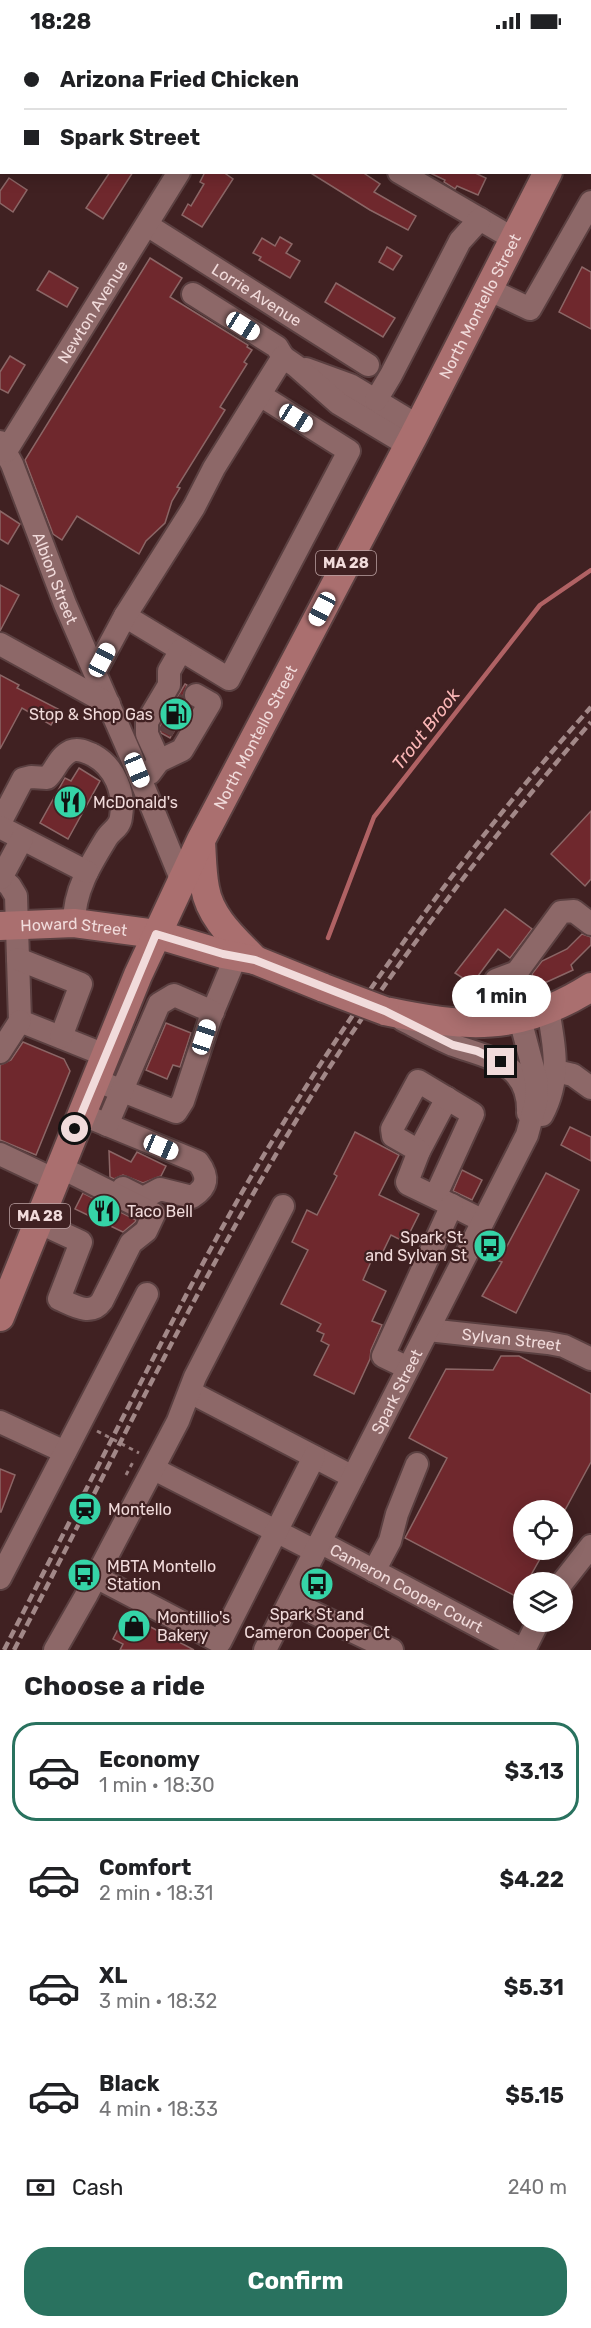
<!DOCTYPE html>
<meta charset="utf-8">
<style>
body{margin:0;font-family:Rubik,sans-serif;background:#f2f2f2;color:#202124;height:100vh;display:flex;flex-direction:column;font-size:22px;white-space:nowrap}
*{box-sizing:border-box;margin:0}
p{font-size:20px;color:#757577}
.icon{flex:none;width:33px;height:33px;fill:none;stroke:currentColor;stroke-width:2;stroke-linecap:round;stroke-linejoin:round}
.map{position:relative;height:1608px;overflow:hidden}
.sheet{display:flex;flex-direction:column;background:#fff;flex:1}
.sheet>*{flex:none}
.hud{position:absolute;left:0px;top:0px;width:591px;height:132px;box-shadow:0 3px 15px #0003;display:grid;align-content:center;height:132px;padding:0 24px;background:#fff}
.fabs{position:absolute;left:513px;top:1458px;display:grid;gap:12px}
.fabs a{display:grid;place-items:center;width:60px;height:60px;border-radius:50%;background:#fff;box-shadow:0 3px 15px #0003;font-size:30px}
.end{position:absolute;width:27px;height:27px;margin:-14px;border:8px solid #f1dbdb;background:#111;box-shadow:0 0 0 3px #111}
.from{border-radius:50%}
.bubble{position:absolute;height:42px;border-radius:21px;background:#fff;box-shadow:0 3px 15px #0003;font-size:20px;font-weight:700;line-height:42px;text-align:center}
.car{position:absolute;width:18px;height:36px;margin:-18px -9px;border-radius:8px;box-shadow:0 0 4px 2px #0007;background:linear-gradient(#fff 24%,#345 0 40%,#fff 0 76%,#345 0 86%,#fff 0)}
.hud b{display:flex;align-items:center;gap:21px;height:57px;font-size:22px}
.hud b+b{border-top:2px solid #e0e0e0}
.hud i{width:15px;height:15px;background:#202124}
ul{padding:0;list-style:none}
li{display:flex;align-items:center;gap:18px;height:99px;margin:0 12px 9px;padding:0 12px;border:3px solid transparent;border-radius:24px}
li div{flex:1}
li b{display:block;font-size:22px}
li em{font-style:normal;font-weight:700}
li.current{border-color:#29725f}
li>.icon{width:54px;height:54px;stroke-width:1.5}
h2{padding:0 24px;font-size:27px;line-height:72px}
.pay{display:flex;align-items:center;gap:15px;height:66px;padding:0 24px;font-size:22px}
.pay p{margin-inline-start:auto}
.primary-button{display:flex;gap:12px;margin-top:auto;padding:12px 24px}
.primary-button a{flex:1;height:69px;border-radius:24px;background:#29725f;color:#fff;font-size:24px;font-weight:700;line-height:69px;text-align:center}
.status{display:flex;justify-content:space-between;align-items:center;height:42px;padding:0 30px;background:#fff;direction:ltr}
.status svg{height:16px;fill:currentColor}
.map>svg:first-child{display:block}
</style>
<div class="status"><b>18:28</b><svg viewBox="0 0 49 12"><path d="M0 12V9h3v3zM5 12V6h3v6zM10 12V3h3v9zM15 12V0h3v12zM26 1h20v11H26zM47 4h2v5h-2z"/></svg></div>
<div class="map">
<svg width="591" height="1608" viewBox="0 0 591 1608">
<rect width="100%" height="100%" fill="#402122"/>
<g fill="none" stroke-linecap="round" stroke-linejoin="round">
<path stroke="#b06264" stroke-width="4.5" d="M328 896 374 775 540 563 591 528"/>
</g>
<g fill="#6f282d" stroke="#8b6666" stroke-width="1.5">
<path d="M110 130H133L103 177 86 166Z"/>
<path d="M205 130H223L233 137 202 185 182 173 188 162 191 164 204 142 200 140Z"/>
<path d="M309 130H362L380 142 374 150 416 174 408 188 370 168Z"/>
<path d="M428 130H473L486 136 478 153 457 144 455 147 444 140 445 138Z"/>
<path d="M9 136 27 148 13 170 0 161V149Z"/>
<path d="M280 195 292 202 286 211 300 219 290 236 259 218 261 215 253 211 262 196 275 204Z"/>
<path d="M387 205 402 214 393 228 379 220Z"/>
<path d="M150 216 182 236 170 255 248 303 247 305 252 308 244 320 247 322 220 365 225 368 177 445 180 446 172 459 165 481 146 499 139 512 77 474 62 498 53 492 25 418Z"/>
<path d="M582 225 591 230V287L559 270Z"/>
<path d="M49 229 78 246 67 265 37 248Z"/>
<path d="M336 241 395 276 383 295 325 260Z"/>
<path d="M10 314 25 323 8 351 0 347V330Z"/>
<path d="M0 469 20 482 8 502 0 497Z"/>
<path d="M0 543 19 553 0 589Z"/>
<path d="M0 633 19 643 17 646 60 668 51 683 22 666 0 707Z"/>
<path d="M185 642 187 643 183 654 189 665 170 696 161 691 160 684Z"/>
<path d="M79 726 100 739 68 797 40 781 65 736 71 739Z"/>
<path d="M591 769V837L585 844 551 812Z"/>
<path d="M505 867 532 887 510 916 498 907 472 942 455 931Z"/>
<path d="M582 892 591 895V903L571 923 573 928 538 944 532 932 542 919 567 907Z"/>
<path d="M166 981 191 991 180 1025 173 1023 167 1037 146 1028Z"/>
<path d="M23 1000 64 1017 70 1029 36 1113 0 1098V1023L11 1018Z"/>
<path d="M570 1085 591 1095V1119L561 1103Z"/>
<path d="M355 1090 399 1113 379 1153 419 1172 405 1200 391 1193 379 1218 373 1215 363 1238 386 1249 372 1279 382 1283 371 1308 370 1317 354 1352 314 1333 329 1303 321 1299 324 1292 317 1289 321 1282 281 1262 308 1208 292 1200 307 1168 317 1173 337 1134 334 1132Z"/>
<path d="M109 1109 131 1120 137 1110 166 1124 161 1134 143 1141 123 1133 114 1137 110 1135Z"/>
<path d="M462 1128 482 1138 472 1158 453 1149Z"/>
<path d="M546 1131 579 1148 516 1271 482 1254 502 1220 499 1219Z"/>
<path d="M83 1151 136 1178 135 1180 123 1190 75 1167Z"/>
<path d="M501 1314H519L591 1352V1420L565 1468H524V1508H545L527 1540H524V1547L519 1556 405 1496 447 1416 409 1396 446 1327 493 1328Z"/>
<path d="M0 1427 15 1433 1 1470H0Z"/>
<path d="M126 1572 194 1608H120L123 1602 113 1597Z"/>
</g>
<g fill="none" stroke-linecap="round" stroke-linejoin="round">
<g stroke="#5b3d3e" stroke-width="22" stroke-dasharray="22 11" stroke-linecap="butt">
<path d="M174 661 186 669"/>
<path d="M164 678 177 685"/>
</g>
<g stroke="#5b4041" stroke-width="26">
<g id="minor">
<path d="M56 2 57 0"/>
<path d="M260 2 261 0"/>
<path d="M590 76 591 77"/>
<path d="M0 92 2 89"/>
<path d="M399 130 514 197"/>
<path id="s1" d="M147 183 368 323"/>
<path d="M488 247 530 267 591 160"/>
<path d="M193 252 277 305 283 315"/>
<path d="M306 327 350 343 418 384"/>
<path d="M376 358 391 333 460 199 480 177"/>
<path id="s2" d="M0 400 12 422 65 562 131 714 182 839"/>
<path id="s3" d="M6 409 179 130"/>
<path d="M125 574 229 637 349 409 260 353"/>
<path d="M0 602 109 662"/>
<path d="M95 630 125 574 194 465 214 426 283 315 296 324 338 361 408 403"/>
<path d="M159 719 147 692V680L169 643V629L181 608"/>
<path d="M150 731 159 719 182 708 210 661 196 653"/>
<path d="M0 781 23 737 31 735 47 736C56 728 58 715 71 709 79 706 86 710 93 713 115 725 125 750 121 775 120 786 111 788 106 797 90 823 74 849 74 881"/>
<path d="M0 785 87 830"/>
<path d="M0 835 10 844 16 854 20 979 105 1013"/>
<path d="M1 836 22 797"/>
<path d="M18 917 81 942 61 995"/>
<path d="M496 938 517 930 561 870 574 869 591 882"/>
<path d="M403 978C419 986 436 996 453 1003 489 1016 530 1021 528 1071"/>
<path d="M0 1010 20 979"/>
<path d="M556 1029 573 1033 591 1046"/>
<path d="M95 1038 176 1070 183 1059 211 974 236 914"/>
<path d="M81 1072 198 1120C209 1135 208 1145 192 1155L160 1147 143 1156 123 1146"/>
<path d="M542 1073C561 1038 555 1005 548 968"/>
<path d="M107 1083 159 962 174 953 213 970"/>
<path d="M419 1109 447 1056"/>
<path d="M0 1112 55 1138"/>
<path d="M435 1155 473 1072 418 1039 392 1087 393 1094 419 1109 407 1140 408 1142C433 1154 458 1166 483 1179"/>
<path d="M38 1180 81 1200 59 1257C73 1263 91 1275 102 1259L131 1201 146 1189 154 1172 60 1125"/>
<path id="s4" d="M428 1288 548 1301 564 1304 591 1317"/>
<path d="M408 1326 383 1314 452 1163"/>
<path d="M190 1350 353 1435"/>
<path d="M0 1380 65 1410"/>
<path d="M154 1427 315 1509"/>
<path id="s5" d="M320 1500 523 1608"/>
<path d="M374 1529 390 1499 397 1472 417 1422"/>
<path d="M96 1535 220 1600 314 1415"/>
<path d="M0 1536 147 1252"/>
<path d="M562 1541 591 1504"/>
<path d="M291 1560 392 1608"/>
<path d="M55 1608 87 1552 178 1379 195 1335 283 1164"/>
<path id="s6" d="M265 1608 527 1093 536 1060 537 1041 520 977"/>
<path d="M524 1608 538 1580"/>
</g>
</g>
<g stroke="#5b4041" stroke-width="32">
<g id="major">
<path d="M590 51 591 48"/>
<path d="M201 800C202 815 202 831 205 846 210 876 235 897 255 918"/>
<path id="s7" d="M0 884 74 881 156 892 223 912 255 918 324 946"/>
<path d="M385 969C465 986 519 991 591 945"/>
<path id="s8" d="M0 1275 138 933 201 798 414 393 548 130"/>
</g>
</g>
<g stroke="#997f7f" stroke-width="3" stroke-dasharray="4.5 4.5" stroke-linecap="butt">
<path d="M97 1389 139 1411"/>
<path d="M126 1433 133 1420"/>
</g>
<use href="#minor" stroke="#8d6868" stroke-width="22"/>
<use href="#major" stroke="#aa6f6f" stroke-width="28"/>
<g stroke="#a28888" stroke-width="4.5" stroke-dasharray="9 4.5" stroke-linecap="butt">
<path d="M4 1608C49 1520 94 1432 139 1344 183 1259 226 1174 276 1093 368 942 473 798 591 665"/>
<path d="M14 1608C102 1439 185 1266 282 1102 371 952 477 812 591 680"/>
</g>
<g stroke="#5b4041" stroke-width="32" stroke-linecap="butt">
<path id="major-bridge" d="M324 946 385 969"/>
</g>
<use href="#major-bridge" stroke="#aa6f6f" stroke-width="28"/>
</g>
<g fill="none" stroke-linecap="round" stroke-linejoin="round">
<path stroke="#f1dbdb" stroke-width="8" d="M75 1087 156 892 223 912 255 918 385 969 453 1003 477 1009 501 1020"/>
</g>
<defs>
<g id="fuel-disc" transform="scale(1.725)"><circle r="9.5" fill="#35d4a7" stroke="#402122"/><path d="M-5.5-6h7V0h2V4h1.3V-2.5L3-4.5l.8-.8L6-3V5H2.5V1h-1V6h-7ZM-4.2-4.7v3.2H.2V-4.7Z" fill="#111"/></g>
<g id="restaurant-disc" transform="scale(1.725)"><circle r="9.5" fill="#35d4a7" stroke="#402122"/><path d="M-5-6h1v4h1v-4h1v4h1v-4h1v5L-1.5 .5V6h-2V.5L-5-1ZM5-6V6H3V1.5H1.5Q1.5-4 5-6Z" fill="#111"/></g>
<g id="bus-disc" transform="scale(1.725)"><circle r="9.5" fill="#35d4a7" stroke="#402122"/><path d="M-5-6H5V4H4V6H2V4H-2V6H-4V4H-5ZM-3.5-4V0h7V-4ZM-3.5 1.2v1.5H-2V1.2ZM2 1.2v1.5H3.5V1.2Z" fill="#111"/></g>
<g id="station-disc" transform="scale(1.725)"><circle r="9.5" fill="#35d4a7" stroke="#402122"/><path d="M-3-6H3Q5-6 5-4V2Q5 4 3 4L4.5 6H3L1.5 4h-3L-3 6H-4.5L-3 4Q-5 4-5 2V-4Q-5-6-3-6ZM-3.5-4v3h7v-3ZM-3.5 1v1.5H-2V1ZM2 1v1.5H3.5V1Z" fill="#111"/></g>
<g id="shop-disc" transform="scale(1.725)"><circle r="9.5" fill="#35d4a7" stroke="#402122"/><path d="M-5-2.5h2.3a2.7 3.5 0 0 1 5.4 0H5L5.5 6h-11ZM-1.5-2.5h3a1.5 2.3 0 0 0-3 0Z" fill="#111"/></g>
</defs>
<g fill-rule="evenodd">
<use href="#fuel-disc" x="176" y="672"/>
<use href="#restaurant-disc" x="70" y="760"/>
<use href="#restaurant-disc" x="104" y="1169"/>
<use href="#bus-disc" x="490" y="1204"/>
<use href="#station-disc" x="85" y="1467"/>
<use href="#bus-disc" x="84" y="1533"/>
<use href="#bus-disc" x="317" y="1542"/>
<use href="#shop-disc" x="134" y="1584"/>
</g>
<g text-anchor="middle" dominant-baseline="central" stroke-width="4.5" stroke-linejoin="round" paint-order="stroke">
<g fill="#402122" stroke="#bca3a4" stroke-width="1.5">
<rect x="316" y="509" width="60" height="24" rx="4.5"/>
<rect x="10" y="1162" width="60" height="24" rx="4.5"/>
</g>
<g font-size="15" font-weight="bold" fill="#f1dbdb">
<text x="346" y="521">MA 28</text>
<text x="40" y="1174">MA 28</text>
</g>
<g font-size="16" fill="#f1dbdb" stroke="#402122">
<text stroke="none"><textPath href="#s1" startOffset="130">Lorrie Avenue</textPath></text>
<text stroke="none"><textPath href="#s8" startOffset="1120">North Montello Street</textPath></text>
<text stroke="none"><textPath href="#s3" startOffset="164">Newton Avenue</textPath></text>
<text stroke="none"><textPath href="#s2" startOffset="147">Albion Street</textPath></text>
<text stroke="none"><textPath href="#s8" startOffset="634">North Montello Street</textPath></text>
<text stroke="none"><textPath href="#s7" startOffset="74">Howard Street</textPath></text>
<text stroke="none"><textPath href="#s4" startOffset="84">Sylvan Street</textPath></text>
<text stroke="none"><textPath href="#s6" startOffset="290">Spark Street</textPath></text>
<text stroke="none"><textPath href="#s5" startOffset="98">Cameron Cooper Court</textPath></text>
</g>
<g font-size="16" fill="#f1dbdb" stroke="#402122" text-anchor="start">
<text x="153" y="672" text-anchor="end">Stop &amp; Shop Gas</text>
<text x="93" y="760">McDonald's</text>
<text x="127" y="1169">Taco Bell</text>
<text x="467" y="1195" text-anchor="end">Spark St.<tspan x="467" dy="18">and Sylvan St</tspan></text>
<text x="108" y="1467">Montello</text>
<text x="107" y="1524">MBTA Montello<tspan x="107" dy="18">Station</tspan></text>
<text x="317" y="1572" text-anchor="middle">Spark St and<tspan x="317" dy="18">Cameron Cooper Ct</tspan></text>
<text x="157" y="1575">Montillio's<tspan x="157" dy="18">Bakery</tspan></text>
</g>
<g font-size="18" font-style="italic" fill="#fab6b6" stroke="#402122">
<text transform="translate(426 687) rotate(-52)">Trout Brook</text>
</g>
</g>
</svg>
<div class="fabs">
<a><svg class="icon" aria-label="locate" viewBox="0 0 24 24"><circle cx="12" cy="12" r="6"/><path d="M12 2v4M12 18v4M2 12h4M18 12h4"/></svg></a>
<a><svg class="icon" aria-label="layers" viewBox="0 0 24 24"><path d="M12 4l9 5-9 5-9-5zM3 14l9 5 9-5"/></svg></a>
</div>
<i class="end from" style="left:75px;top:1087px"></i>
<i class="end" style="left:501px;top:1020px"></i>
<div class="bubble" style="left:452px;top:933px;width:99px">1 min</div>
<i class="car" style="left:243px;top:284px;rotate:122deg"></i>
<i class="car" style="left:296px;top:376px;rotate:122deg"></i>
<i class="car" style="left:322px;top:567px;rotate:208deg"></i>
<i class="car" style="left:102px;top:618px;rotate:28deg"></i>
<i class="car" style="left:137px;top:728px;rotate:158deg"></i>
<i class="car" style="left:204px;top:995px;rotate:18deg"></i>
<i class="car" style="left:161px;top:1105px;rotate:113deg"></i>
<div class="hud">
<b><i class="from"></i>Arizona Fried Chicken</b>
<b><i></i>Spark Street</b>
</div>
</div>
<section class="sheet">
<h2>Choose a ride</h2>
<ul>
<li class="current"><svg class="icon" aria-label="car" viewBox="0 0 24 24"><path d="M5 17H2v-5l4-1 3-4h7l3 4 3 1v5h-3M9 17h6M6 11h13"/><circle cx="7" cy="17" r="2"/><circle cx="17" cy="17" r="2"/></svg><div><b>Economy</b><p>1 min · 18:30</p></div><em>$3.13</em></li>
<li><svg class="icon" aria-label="car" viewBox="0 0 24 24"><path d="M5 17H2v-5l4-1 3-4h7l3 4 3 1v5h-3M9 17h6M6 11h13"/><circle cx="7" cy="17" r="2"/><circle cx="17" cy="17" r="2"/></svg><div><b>Comfort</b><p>2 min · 18:31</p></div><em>$4.22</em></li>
<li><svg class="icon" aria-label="car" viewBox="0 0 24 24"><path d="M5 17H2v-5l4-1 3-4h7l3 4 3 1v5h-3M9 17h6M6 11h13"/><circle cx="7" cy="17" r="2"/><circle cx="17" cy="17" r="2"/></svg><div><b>XL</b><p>3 min · 18:32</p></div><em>$5.31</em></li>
<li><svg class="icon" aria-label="car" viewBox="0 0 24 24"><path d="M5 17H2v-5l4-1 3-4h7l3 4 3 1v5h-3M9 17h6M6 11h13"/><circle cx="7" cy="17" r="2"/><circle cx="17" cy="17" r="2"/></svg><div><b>Black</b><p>4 min · 18:33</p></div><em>$5.15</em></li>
</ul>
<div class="pay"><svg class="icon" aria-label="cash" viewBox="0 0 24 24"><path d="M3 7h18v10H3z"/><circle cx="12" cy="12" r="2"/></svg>Cash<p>240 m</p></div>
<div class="primary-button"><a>Confirm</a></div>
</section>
